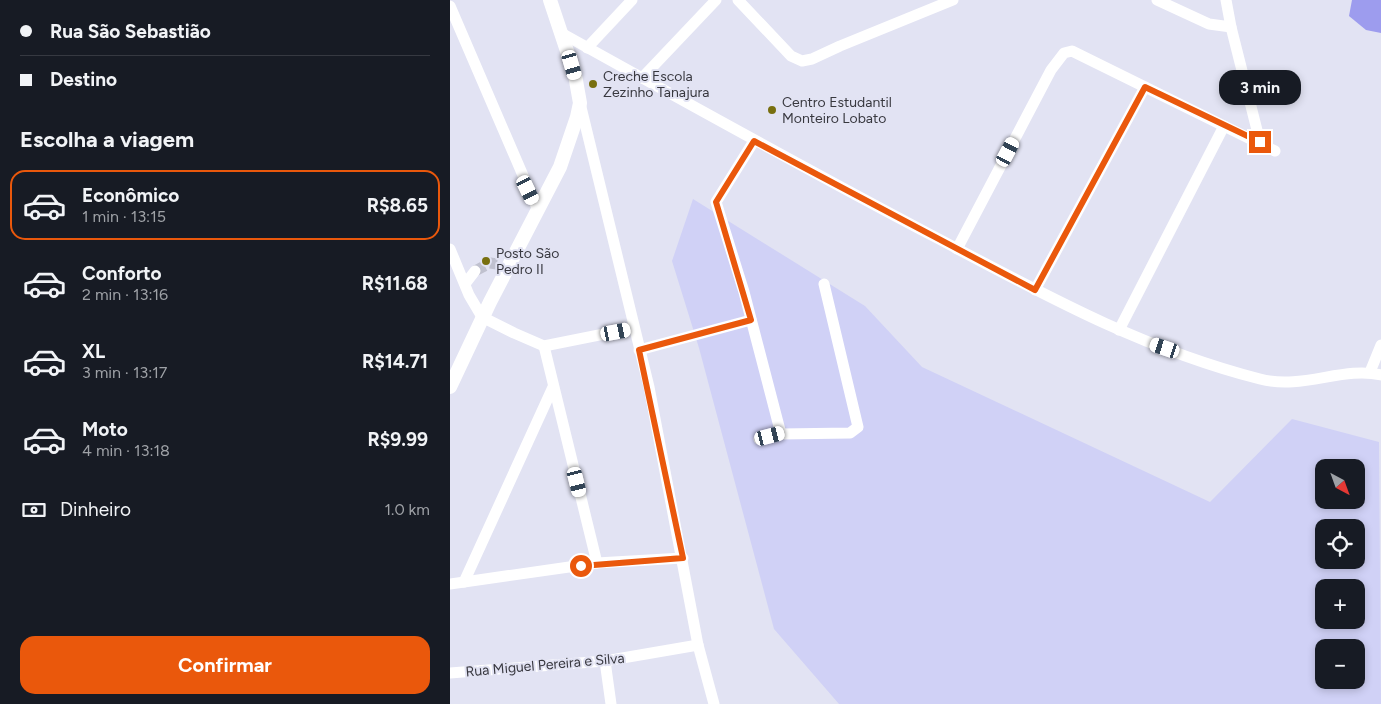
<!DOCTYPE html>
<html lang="pt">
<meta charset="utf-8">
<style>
body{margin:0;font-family:Figtree,sans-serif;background:#242831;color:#f1f3f6;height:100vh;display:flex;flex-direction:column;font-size:19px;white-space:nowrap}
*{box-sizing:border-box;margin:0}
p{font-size:16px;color:#9ea1a6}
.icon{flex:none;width:28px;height:28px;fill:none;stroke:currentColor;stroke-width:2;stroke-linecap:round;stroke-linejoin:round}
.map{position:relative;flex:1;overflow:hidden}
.sheet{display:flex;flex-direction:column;background:#171b24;width:450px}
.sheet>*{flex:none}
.hud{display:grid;align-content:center;height:110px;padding:0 20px;background:#171b24}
.needle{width:32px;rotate:139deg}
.tools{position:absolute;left:865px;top:459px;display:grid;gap:10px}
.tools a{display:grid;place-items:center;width:50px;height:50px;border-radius:10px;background:#171b24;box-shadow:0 2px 8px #0003;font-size:25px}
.end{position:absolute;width:22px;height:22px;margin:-11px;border:6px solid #ea580c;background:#fff;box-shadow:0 0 0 2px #fff}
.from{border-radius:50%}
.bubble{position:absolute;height:35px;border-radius:15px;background:#171b24;box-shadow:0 2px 8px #0003;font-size:16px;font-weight:700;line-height:35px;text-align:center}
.car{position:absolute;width:15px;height:30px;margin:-15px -8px;border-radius:6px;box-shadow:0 0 4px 1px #0007;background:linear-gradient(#fff 24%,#345 0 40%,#fff 0 76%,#345 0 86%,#fff 0)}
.hud b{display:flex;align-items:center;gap:18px;height:48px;font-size:19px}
.hud b+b{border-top:1px solid #363941}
.hud i{width:12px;height:12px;background:#f1f3f6}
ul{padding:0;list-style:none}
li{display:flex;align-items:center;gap:15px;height:70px;margin:0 10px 8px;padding:0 10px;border:2px solid transparent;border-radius:15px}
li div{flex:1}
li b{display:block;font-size:19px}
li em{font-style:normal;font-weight:700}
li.active{border-color:#ea580c}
li>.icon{width:45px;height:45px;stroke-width:1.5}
h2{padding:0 20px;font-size:22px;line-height:60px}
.pay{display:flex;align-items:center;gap:12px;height:55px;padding:0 20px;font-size:19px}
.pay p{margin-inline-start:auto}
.primary-button{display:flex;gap:10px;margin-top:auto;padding:10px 20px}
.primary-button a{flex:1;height:58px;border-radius:15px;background:#ea580c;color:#fff;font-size:20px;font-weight:700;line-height:58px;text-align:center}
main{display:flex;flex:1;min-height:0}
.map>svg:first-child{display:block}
</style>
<main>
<section class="sheet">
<div class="hud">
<b><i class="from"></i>Rua São Sebastião</b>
<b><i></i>Destino</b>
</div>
<h2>Escolha a viagem</h2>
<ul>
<li class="active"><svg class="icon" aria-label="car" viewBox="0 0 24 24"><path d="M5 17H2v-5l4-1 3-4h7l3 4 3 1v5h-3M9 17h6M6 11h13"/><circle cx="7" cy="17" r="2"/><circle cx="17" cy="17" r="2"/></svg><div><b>Econômico</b><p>1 min · 13:15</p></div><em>R$8.65</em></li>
<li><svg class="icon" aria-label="car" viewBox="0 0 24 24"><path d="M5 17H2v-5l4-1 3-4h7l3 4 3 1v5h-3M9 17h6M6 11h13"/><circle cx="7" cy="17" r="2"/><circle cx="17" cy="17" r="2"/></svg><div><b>Conforto</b><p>2 min · 13:16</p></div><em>R$11.68</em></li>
<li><svg class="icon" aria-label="car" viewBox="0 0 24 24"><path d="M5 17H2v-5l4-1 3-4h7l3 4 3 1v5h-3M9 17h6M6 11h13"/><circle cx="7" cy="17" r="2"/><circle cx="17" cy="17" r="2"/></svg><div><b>XL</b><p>3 min · 13:17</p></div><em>R$14.71</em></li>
<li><svg class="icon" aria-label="car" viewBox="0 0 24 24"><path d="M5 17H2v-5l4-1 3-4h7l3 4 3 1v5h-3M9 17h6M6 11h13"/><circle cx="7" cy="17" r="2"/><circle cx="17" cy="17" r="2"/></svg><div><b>Moto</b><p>4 min · 13:18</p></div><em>R$9.99</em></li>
</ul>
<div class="pay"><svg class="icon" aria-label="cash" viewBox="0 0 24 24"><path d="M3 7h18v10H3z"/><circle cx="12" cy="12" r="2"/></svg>Dinheiro<p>1.0 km</p></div>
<div class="primary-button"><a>Confirmar</a></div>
</section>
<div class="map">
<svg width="931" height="704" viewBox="0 0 931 704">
<rect width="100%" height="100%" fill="#e2e3f3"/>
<path fill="#d0d1f6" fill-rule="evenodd" d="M243 199 415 306 472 367 760 502 842 419 929 442 931 704H389L324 629 249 348 222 261ZM874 468H906V500H874ZM874 528H906V560H874ZM874 588H906V620H874ZM874 648H906V680H874Z"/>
<path fill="#9d9cee" d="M902 0H931V33L916 30 899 16Z"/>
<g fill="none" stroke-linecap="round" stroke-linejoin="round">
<path stroke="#c0c1cf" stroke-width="11" stroke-dasharray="11 5.5" stroke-linecap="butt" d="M25 271 40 263 47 264"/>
<g stroke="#fff" stroke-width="11">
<path d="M288 0 341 56 352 61 362 59 390 46 503 0"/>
<path d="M707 0 759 24 781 27 776 0"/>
<path d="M0 6 87 208"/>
<path d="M781 27 810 142"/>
<path d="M113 34C237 103 361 172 487 238 593 294 692 349 810 379 853 390 893 366 931 375"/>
<path d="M137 48 182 0"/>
<path d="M192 78 266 0"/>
<path d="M130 103 199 387 248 645 264 704"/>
<path d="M304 141 266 202 294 292 331 434 400 433 408 427 374 284"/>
<path d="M0 249 19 295 32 317 64 333 94 346 184 328"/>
<path d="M507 249 601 70 614 53 622 51 825 151"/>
<path d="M15 284 25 271"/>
<path d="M585 290 695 87"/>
<path d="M669 330 774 126"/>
<path d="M94 346 147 563"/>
<path d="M189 350 301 320"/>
<path d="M920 372 931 345"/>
<path d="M309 439 331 434"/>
<path d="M14 582 103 387"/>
<path d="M0 584 147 563 233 558"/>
<path d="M155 661 161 704"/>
<path d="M0 673 155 661 248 645"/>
</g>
<path stroke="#fff" stroke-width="14" d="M0 387 40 302 110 167 127 117 130 103 125 75 100 0"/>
</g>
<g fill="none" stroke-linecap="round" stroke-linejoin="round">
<path stroke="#ea580c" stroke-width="6" d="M131 566 233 558 189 350 301 320 266 202 304 141 585 290 695 87 810 142"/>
</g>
<g fill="#786f0f" stroke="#e2e3f3" stroke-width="2">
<circle cx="143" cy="84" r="5"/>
<circle cx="322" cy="110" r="5"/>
<circle cx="36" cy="261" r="5"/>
</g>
<g text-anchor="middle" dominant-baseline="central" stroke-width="4" stroke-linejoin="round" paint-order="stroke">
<g font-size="14" fill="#38383f" stroke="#e2e3f3" text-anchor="start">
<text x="153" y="76">Creche Escola<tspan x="153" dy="16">Zezinho Tanajura</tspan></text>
<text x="332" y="102">Centro Estudantil<tspan x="332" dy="16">Monteiro Lobato</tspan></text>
<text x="46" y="253">Posto São<tspan x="46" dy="16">Pedro II</tspan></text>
</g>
<g font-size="14" fill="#38383f" stroke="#e2e3f3">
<text transform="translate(95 665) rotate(-5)">Rua Miguel Pereira e Silva</text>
</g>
</g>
</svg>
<div class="tools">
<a><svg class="needle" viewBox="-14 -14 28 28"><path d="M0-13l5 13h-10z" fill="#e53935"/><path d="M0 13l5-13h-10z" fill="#9ea1a6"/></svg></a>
<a><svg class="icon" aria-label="locate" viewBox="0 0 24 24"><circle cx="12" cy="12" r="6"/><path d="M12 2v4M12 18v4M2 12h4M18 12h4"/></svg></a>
<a>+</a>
<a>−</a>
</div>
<i class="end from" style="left:131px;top:566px"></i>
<i class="end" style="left:810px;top:142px"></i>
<div class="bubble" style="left:769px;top:70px;width:82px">3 min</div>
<i class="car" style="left:122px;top:65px;rotate:164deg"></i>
<i class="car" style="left:558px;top:152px;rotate:28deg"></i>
<i class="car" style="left:78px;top:190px;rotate:154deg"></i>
<i class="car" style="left:166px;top:332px;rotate:79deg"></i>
<i class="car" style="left:715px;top:348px;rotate:288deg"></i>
<i class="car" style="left:320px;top:436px;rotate:76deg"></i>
<i class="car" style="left:127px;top:482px;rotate:166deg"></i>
</div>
</main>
